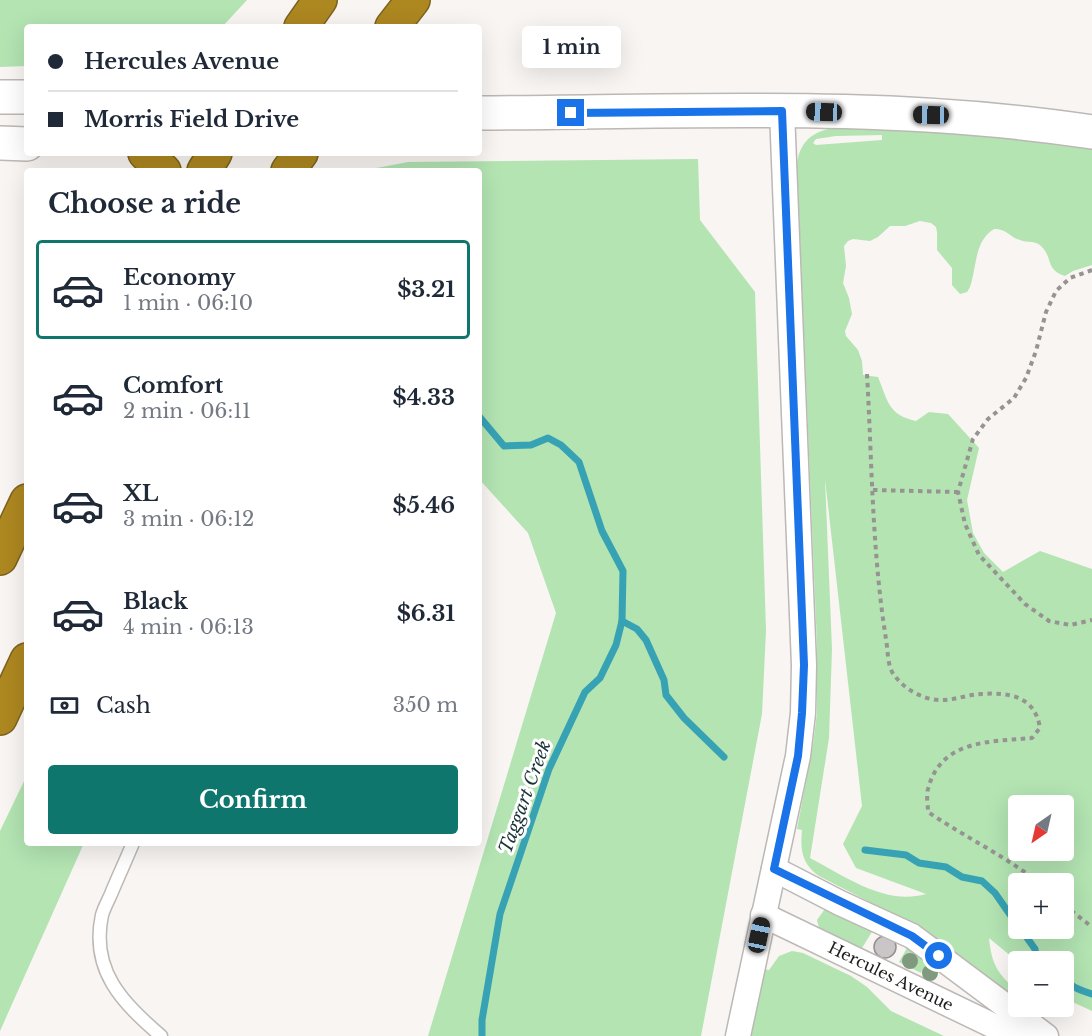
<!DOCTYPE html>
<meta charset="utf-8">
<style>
body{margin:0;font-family:"Libre Baskerville",serif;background:#f2f2f3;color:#1f2937;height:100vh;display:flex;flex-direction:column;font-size:22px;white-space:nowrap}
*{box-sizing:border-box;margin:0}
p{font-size:20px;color:#747a83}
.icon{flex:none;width:33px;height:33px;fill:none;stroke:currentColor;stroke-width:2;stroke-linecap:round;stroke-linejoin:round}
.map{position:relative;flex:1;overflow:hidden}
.drawer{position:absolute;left:24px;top:168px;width:458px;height:678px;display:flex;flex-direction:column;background:#fff;border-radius:6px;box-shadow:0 6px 24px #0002}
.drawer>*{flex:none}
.banner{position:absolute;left:24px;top:24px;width:458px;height:132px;border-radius:6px;box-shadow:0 6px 24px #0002;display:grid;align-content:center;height:132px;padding:0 24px;background:#fff}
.needle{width:39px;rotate:214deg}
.controls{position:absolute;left:1008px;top:795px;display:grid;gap:12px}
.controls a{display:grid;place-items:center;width:66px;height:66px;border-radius:6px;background:#fff;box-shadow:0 6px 24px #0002;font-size:30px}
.end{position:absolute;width:27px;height:27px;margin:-14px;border:8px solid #1a73e8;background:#fff;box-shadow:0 0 0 3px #fff}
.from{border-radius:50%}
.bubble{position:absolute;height:42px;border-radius:6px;background:#fff;box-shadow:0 6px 24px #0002;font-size:20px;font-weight:700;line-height:42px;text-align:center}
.car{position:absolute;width:18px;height:36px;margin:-18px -9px;border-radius:8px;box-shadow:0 0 4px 2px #0007;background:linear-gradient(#222 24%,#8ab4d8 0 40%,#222 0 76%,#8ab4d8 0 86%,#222 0)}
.banner b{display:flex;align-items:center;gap:21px;height:57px;font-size:22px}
.banner b+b{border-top:2px solid #e0e1e3}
.banner i{width:15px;height:15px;background:#1f2937}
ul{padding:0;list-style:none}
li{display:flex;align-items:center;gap:18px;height:99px;margin:0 12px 9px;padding:0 12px;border:3px solid transparent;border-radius:6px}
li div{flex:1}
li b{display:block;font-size:22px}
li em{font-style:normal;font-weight:700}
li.on{border-color:#0f766e}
li>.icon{width:54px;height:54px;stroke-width:1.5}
h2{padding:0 24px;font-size:27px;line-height:72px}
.pay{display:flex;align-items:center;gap:15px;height:66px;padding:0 24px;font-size:22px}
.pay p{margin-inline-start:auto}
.button{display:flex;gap:12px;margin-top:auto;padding:12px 24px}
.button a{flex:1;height:69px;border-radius:6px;background:#0f766e;color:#fff;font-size:24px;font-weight:700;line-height:69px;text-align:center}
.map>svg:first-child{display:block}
</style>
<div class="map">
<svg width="1092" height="1036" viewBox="0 0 1092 1036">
<rect width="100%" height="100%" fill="#f8f5f2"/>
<g fill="#b3e4b2" fill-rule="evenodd">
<path d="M0 0H247L222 27H27V66L0 67Z"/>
<path d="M866 125 1092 144V265L1073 271 1065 276C1046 270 1053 259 1042 247 1036 240 1028 243 1020 240 1009 237 1008 229 994 229 974 241 977 267 970 287L967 292 960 294 952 285V268L937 250V232L936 227 931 223 920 221 905 226H890L878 237 870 241 853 239 848 241 844 246 846 266 843 283 849 298 852 314 845 331 846 336 858 350 862 361 863 375 878 377C888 401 888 415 916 421L929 412 948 414 979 448 967 500 973 533 984 553 1003 572 1040 551 1092 569V1011L1064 998V962H1018L989 938C992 967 998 973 1018 992V999L920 928 819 876C802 864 800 850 802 830L797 829 813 745 817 713V645L797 165C801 126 835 127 866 125ZM882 135V140L816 145 813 143 816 139 836 136ZM825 479 862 806 843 844 856 868 926 894C885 906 845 876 810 858L829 738 832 649ZM1018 806H1064V850H1018ZM1018 884H1064V928H1018Z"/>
<path d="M698 159 700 220 755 292 766 630 762 714 701 1036H428L556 613 528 533 479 479 478 171H361L408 162Z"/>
<path d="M27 775V843H84L0 1031V831Z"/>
<path d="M827 906 875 927 862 948 819 928 817 920Z"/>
<path d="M907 948 936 970 937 977 922 971 921 973 899 962Z"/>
<path d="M792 951 803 953 851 976 867 987 891 1011 944 1036H750L764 969 769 970 779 956Z"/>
</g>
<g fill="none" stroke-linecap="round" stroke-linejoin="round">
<g stroke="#37a2b4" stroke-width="7">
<path d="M478 415 504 446 531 445 548 438 561 445 579 462 602 531 623 571 622 621 616 645 600 678 585 692 549 769 500 914 482 1020V1036"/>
<path d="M622 621 637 629 646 640 664 680 666 695 684 718 724 757"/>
<path d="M865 850 906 855 919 863 946 867 962 877 982 881 995 893 1018 926"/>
<path d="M1020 928 1035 949 1036 958 1044 962"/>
<path d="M1064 974C1068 987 1079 990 1092 994"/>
</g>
</g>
<circle fill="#cac5c7" stroke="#948f91" stroke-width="1.5" cx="885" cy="947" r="11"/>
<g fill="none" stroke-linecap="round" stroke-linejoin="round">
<g stroke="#bcb8b5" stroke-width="15">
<path id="lane" d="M133 843C126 860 118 877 111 894 108 901 104 908 102 915 90 971 123 1003 161 1036"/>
</g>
<g stroke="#bcb8b5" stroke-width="27">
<g id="street">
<path d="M774 869 840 903 912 936 1046 1036"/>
<path d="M763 915 1000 1029 1019 1036"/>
<path d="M738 1036 798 756 803 713 804 665 782 111"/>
</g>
</g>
<g stroke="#bcb8b5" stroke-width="36">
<g id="secondary">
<path d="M0 97H27"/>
<path d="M478 113C683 112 889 101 1092 132"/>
<path d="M0 143 27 144"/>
</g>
</g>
<g stroke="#7b621e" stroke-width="36">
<g id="highway">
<path d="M301 27 320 0"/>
<path d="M392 27 413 0"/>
<path d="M145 153 164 171"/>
<path d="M204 171 215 153"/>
<path d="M288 171 301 153"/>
<path d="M0 558 27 501"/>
<path d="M0 718 27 660"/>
</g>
</g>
<g stroke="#969492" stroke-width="4" stroke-dasharray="4.5 4.5" stroke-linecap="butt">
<path d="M1092 270 1070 278 1056 291 1046 312 1036 351 1026 378 1014 398 988 419 973 439 958 492 965 524 979 555 1025 604 1049 621 1070 625 1092 620"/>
<path d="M867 374C872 462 872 552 886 639 888 649 887 666 894 675 903 687 915 695 931 699 948 703 964 695 981 694 1009 692 1035 696 1040 728L1032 738C990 742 941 739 928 789 926 796 928 805 928 812 965 837 1005 856 1041 884"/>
<path d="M873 490 958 492"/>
<path d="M1064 905 1092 927"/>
</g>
<use href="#lane" stroke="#fff" stroke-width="12"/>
<use href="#street" stroke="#fff" stroke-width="24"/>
<use href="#secondary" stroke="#fff" stroke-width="33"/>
<use href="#highway" stroke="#ad8720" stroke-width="33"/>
</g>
<g fill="#7f9a7e">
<circle cx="910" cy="961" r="8"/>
<circle cx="930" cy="973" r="8"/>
</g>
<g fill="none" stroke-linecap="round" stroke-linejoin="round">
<path stroke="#1a73e8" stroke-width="8" d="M571 113 782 111 804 665 802 713 798 756 774 869 912 936 939 956"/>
</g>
<g text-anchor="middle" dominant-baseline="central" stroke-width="6" stroke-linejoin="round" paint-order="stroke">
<g font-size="16" fill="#1d1c1b" stroke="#fff">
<text transform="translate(891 976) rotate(26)">Hercules Avenue</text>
</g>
<g font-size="18" font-style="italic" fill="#1a3337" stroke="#fff">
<text transform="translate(525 797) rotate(-70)">Taggart Creek</text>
</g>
</g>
</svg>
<div class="controls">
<a><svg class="needle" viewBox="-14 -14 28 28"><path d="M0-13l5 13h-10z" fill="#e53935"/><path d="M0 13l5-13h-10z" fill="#747a83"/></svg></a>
<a>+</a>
<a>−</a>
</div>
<i class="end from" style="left:939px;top:956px"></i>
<i class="end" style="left:571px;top:113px"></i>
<div class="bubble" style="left:522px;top:26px;width:99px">1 min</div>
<i class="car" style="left:824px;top:112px;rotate:272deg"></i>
<i class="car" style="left:931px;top:115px;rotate:271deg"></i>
<i class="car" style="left:759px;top:935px;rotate:12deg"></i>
<div class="banner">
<b><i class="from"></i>Hercules Avenue</b>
<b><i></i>Morris Field Drive</b>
</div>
<section class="drawer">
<h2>Choose a ride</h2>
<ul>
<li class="on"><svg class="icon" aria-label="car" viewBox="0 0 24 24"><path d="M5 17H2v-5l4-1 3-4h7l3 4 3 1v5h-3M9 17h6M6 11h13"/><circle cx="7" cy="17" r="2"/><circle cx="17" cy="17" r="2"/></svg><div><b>Economy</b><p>1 min · 06:10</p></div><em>$3.21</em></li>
<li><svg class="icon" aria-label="car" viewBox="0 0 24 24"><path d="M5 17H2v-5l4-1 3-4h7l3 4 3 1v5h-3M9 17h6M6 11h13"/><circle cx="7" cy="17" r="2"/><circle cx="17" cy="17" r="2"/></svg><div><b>Comfort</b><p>2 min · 06:11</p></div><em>$4.33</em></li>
<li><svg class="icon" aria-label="car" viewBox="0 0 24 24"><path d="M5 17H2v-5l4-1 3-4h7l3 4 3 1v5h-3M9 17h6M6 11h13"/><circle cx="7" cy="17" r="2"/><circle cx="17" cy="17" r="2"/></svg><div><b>XL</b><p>3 min · 06:12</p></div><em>$5.46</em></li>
<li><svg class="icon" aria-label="car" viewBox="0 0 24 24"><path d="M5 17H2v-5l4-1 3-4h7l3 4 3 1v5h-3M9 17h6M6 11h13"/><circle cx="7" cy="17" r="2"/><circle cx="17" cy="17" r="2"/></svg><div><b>Black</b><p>4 min · 06:13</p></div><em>$6.31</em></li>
</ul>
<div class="pay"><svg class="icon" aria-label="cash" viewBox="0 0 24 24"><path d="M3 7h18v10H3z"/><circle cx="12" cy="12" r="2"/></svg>Cash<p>350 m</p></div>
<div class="button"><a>Confirm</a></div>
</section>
</div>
